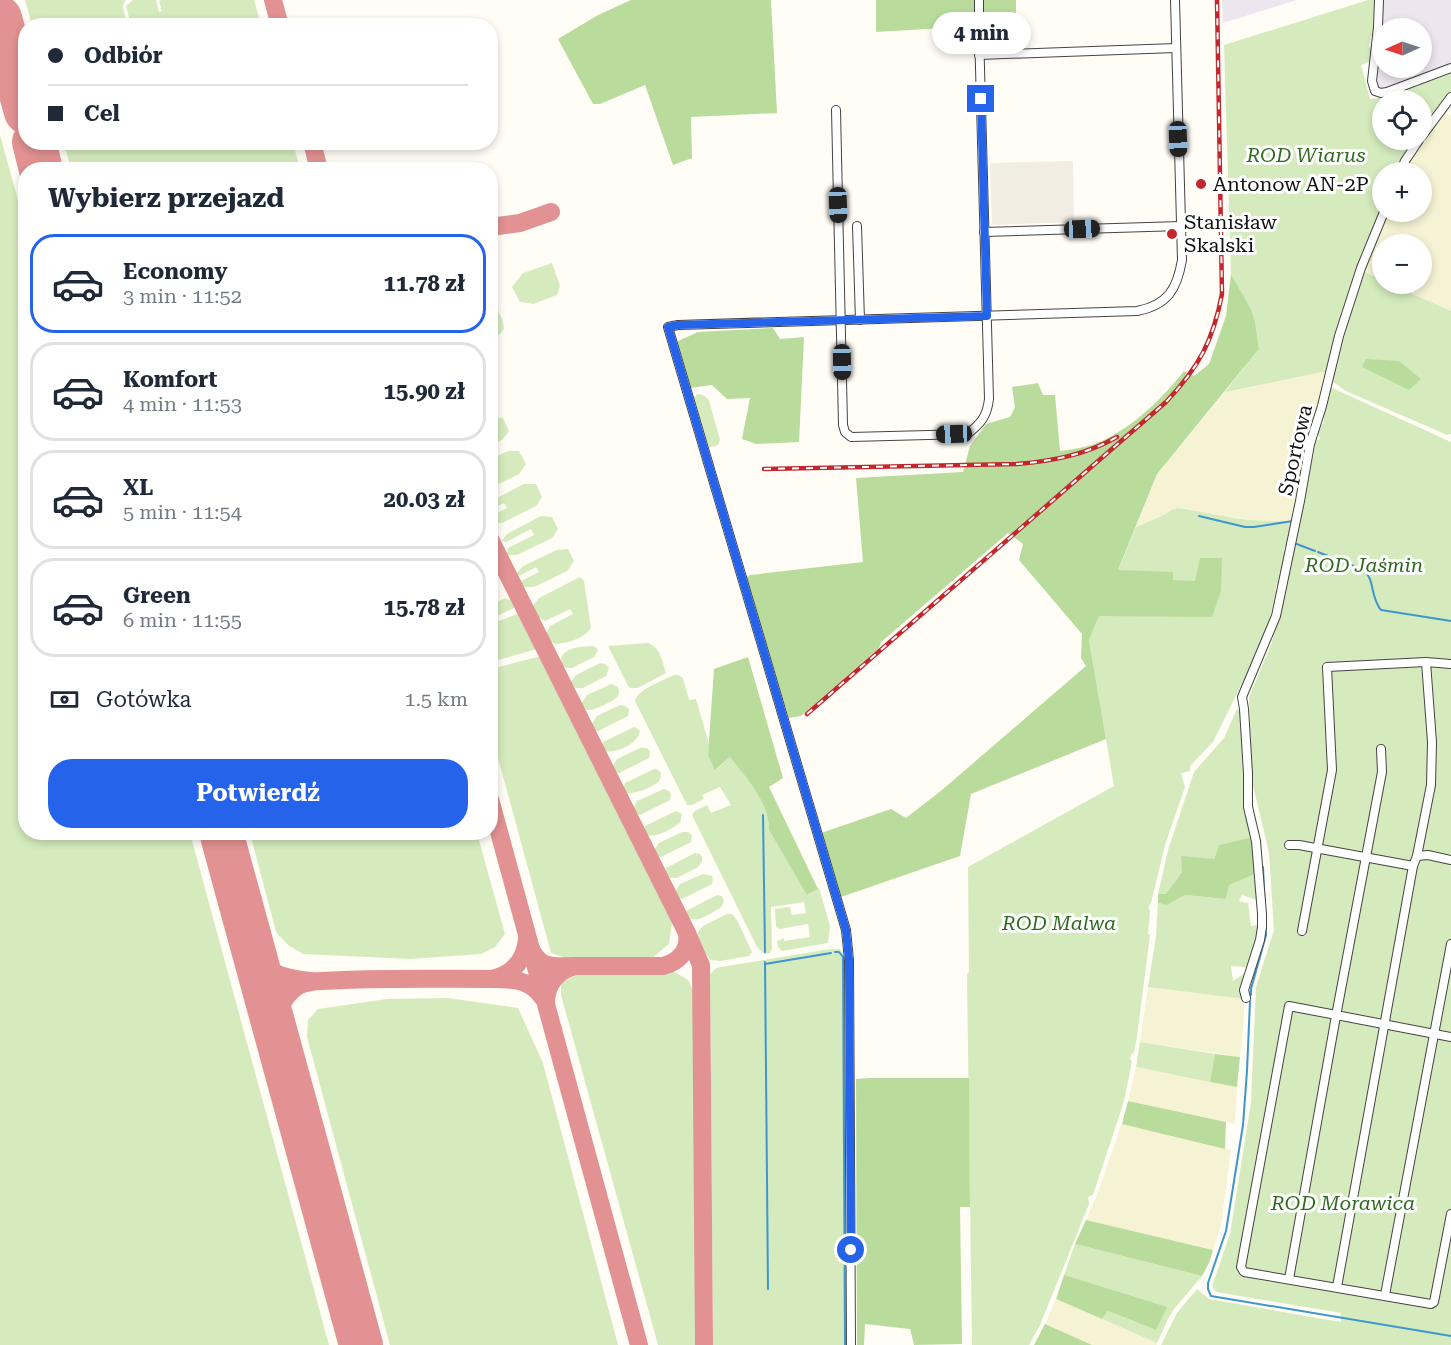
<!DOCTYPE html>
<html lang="pl">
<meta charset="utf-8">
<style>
body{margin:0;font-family:"Roboto Serif",serif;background:#f6f6f7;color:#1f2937;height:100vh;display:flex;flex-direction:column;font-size:22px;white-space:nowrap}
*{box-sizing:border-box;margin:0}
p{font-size:20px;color:#747a83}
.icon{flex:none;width:33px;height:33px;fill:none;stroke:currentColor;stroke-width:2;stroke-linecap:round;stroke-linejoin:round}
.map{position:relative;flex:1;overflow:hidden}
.side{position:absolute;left:18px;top:162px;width:480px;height:678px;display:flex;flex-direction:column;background:#fff;border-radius:24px;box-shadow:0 3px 9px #0003}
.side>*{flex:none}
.top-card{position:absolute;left:18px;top:18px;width:480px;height:132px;border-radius:24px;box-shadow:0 3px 9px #0003;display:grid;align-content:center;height:132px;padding:0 30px;background:#fff}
.needle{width:39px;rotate:267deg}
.tools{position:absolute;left:1372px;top:18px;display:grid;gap:12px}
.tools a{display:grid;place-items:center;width:60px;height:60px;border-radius:50%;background:#fff;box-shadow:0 3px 9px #0003;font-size:30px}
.end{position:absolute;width:27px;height:27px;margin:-14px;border:8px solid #2563eb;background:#fff;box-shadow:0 0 0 3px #fff}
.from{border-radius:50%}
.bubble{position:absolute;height:42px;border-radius:21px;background:#fff;box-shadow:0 3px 9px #0003;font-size:20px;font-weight:700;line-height:42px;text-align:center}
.car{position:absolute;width:18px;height:36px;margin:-18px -9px;border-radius:8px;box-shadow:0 0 4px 2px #0007;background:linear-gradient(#222 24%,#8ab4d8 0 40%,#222 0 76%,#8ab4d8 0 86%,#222 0)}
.top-card b{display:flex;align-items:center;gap:21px;height:57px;font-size:22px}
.top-card b+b{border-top:2px solid #e0e1e3}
.top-card i{width:15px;height:15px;background:#1f2937}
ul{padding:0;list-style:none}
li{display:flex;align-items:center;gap:18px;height:99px;margin:0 12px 9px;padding:0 18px;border:3px solid #e0e1e3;border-radius:24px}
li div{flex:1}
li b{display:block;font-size:22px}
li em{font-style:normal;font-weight:700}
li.current{border-color:#2563eb}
li>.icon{width:54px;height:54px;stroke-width:1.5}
h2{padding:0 30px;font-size:27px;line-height:72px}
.pay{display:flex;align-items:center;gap:15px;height:66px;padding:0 30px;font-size:22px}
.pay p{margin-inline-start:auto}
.button{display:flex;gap:12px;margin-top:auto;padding:12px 30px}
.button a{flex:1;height:69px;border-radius:24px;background:#2563eb;color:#fff;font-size:24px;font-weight:700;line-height:69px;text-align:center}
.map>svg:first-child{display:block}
</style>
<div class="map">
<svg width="1451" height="1345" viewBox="0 0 1451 1345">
<rect width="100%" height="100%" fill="#fffdf5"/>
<g fill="#eee6ef" fill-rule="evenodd">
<path d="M1222 0H1297L1223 23Z"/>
<path d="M1382 0H1451V65L1386 90 1380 89 1376 85ZM1383 28H1422V68H1383Z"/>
</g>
<g fill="#f6f3d4">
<path d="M1444 111 1451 116V311L1390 284H1422V244H1383V280L1362 271 1386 212H1422V172H1402L1411 156Z"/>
<path d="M1328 371 1294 520 1271 522 1257 521 1241 518 1171 510 1166 514 1136 527 1157 474 1225 392Z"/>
<path d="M1148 987 1244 999V1018L1240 1057 1140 1042Z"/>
<path d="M1136 1067 1237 1087 1235 1124 1128 1101Z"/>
<path d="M1122 1123 1231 1150 1221 1225 1213 1250 1086 1220 1097 1195Z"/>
<path d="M1056 1299 1157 1343V1345H1092L1045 1324Z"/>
</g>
<g fill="#d5ebbd">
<path d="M25 0H126L124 2 123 8 127 25H32Z"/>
<path d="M133 0H156L159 12 162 11 159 1 161 0H254L261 25H131L126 6Z"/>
<path d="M1368 0H1375L1374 36H1371L1369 47 1372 50 1370 57 1371 61 1361 65 1370 99 1380 98 1451 70V92L1422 132V100H1383V140H1416L1397 172H1383V205L1348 292 1328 371 1225 392 1259 349 1255 321 1251 309 1231 274 1224 45Z"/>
<path d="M0 135 26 229V832L190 833 329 1345H0Z"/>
<path d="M64 143H293L300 169H71Z"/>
<path d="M552 263 560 286 557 295 533 304 530 303 520 302 512 287 523 273Z"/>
<path d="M1362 271 1383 280V284H1390L1451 311V434L1447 435 1346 391 1332 381 1336 359Z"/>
<path d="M491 295 502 319 504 329 500 334 491 339Z"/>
<path d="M1330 387 1451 442V1345H1161L1177 1313 1197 1289 1209 1299 1341 1322V1313L1216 1292 1212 1286 1230 1234 1251 1102 1256 987 1274 930 1269 853 1252 781 1249 697 1272 642 1307 487 1315 441 1320 439 1318 434 1321 424H1323L1324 419 1322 417Z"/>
<path d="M698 394 703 395 709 400 720 440 718 445 708 448 694 401V397Z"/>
<path d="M493 417 503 418 509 431 502 440 491 446V418Z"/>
<path d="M508 451H519L526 464 519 474 491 488V479L492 478 491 474V459Z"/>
<path d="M524 484H536L542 497 536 506 502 523 491 522V518L492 516 507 508 504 503 491 510V501Z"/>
<path d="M1178 508C1216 514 1256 525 1294 520L1289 542 1285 546 1284 550 1286 552 1279 582C1276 586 1275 588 1276 593L1265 637 1213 742 1190 766V771L1181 773 1185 787 1165 845 1151 903 1149 905V909L1150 911 1148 934 1150 935 1137 1037 1134 1052 1131 1055 1130 1059 1132 1062 1124 1101 1093 1195 1088 1197 1089 1204 1040 1325 1029 1345H972L967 974 969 972 968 867 1114 786 1089 640 1136 527 1166 514 1171 510Z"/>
<path d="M541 516 552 517 558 529 552 538 517 555H507L508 548 534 535 531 529 506 542 502 541 507 534Z"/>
<path d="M568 549 574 561 567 571 534 587H522L521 584V581L539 572 536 567 519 576 516 574 523 566 557 550Z"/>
<path d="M580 577 584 581 591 628C584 639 567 643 555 644L548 640 546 634 550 626 573 614 570 609 545 621 538 617 532 607 539 598Z"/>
<path d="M505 598 514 602 515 605 514 608 497 616 499 621 520 613 537 649 491 662V605Z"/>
<path d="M648 643C661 648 662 661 666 673L638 688H630L628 686 608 646Z"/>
<path d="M593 646 597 648 598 650 594 657 572 668H567L562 666 561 658C567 646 581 647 593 646Z"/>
<path d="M541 656 672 922 669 944 652 958 578 959 566 958 551 953 491 732V669Z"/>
<path d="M600 663 605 664 609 668 606 676 583 688H572L570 683 576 675Z"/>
<path d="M674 675H678L683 678 689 700 696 699 709 744 708 755 716 770 730 757C746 778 769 802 769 830L808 895 819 888 830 926 828 943 782 951 778 947 777 941 784 938V941L810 937 808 924 780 929 776 927 775 909 790 907 792 915 806 913 804 902 771 907 772 949 770 953 764 954 757 947 692 815 695 811 707 805 711 813 731 805 720 787 702 795 704 799 692 805H687L635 701C638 689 662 681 674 675Z"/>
<path d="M612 684 618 687C619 691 620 693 617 697 614 701 593 711 588 710 586 710 585 709 583 708L581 704 587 695 609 685Z"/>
<path d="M620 705 625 706 629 709 628 716 598 731 593 730 591 725 597 716Z"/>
<path d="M1237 709 1242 712 1252 837 1219 845 1214 859 1182 872 1166 894H1158L1168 850 1194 772 1224 738Z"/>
<path d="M634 727 637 728 640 731C638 744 616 754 604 751L602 747 603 742Z"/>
<path d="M640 748C644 747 649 748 650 752L649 758 619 773 614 772 612 767 617 759Z"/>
<path d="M654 769H657L661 773C660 777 661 779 658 782 651 788 633 795 625 793L623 789 625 783Z"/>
<path d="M664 789 669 791 671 794 670 800 640 815 635 814 633 809 637 801Z"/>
<path d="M676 811 682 814 680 823C670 829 658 838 646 835L644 831 645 826Z"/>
<path d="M682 832H688L692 835 691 842 661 857 656 855 654 850 659 843Z"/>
<path d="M250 833H477L505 934 495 947 481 954 410 959 303 954 288 945 276 932Z"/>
<path d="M695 853 700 854 702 857V862L698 867 677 878H670L665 873 666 868Z"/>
<path d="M703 874 712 876 713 878 712 884 682 899 677 897 675 892 680 884Z"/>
<path d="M1255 874 1256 900 1242 895 1239 901 1248 903 1251 926 1257 925V938L1247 967 1231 966 1233 981 1245 973 1242 991 1244 999 1148 987 1156 936 1158 903 1167 905 1185 895 1226 899 1228 885Z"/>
<path d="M717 895 722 896 724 900 722 906 720 908C709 914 695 926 685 915L686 911Z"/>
<path d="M727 914H732L737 920 752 952 749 956 720 961 711 960C705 954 698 942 698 932L703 926Z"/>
<path d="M830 949H840L844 955 847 1345H713L710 974 716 968 721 967Z"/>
<path d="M594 970H671L685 978 689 981 694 994 696 1345H658L561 995V985L563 982 582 972Z"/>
<path d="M448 998 518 1008 543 1063 618 1345H390L307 1037 308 1020 318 1009 387 999Z"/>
<path d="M1140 1042 1215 1054 1210 1082 1136 1067Z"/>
<path d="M1075 1244 1202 1276 1174 1309 1168 1319 1157 1343 1102 1319 1108 1311 1156 1330 1064 1275Z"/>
</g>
<g fill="#b9dc9c">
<path d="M631 0H771L777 113 691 117 692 158 673 165 645 85 600 104H593L558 39 598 15Z"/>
<path d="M876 0H1016V15L974 16 961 27 876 32Z"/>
<path d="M1231 274 1251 309 1255 321 1259 349 1157 474 1118 570 1173 572V580L1195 581 1200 558H1222L1221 591 1212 617 1099 616 1089 640 1106 739 971 794 960 856 841 897 821 833 891 809 906 818 942 790 1086 666 1081 658 1082 634 1019 560 1023 544 1008 533 881 642 879 648 801 716 789 718 745 578 750 575 863 562 856 478 963 472 970 446 986 424 1010 417 1015 407 1012 387 1038 383 1043 395H1055L1060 451C1074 449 1089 447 1102 441 1134 426 1162 399 1184 371L1194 376 1209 364 1226 316Z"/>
<path d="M773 328 780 339 804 337 799 442 756 444 742 439 750 398 727 399 712 385 690 388 676 342 698 332Z"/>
<path d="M1366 359 1399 361 1421 379 1409 390 1362 367Z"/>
<path d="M748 657 783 778 769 787 818 889 807 895 769 830C769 802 746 778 730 757L715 770 708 755 714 669Z"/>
<path d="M1252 837 1255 874 1229 885 1226 899 1185 895 1167 905 1158 903V894H1166L1182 872 1181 856 1214 859 1219 845Z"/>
<path d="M1215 1054 1240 1057 1237 1087 1210 1082Z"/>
<path d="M870 1078H969L970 1207H960L962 1344 914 1345 910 1329 865 1324 864 1345H857L856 1079Z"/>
<path d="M1128 1101 1226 1122 1225 1149 1122 1124Z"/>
<path d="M1086 1220 1213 1250 1209 1263 1202 1276 1075 1244Z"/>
<path d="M1064 1275 1167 1307 1156 1330 1108 1311 1102 1319 1056 1299Z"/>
<path d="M1045 1324 1092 1345H1034Z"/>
</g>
<path fill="#f1ede2" d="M1073 161 1074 222 992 225 990 163Z"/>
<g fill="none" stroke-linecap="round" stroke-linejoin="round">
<g stroke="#3f96cf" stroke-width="2">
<path d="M1199 516 1245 527H1254L1293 521"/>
<path d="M1294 543 1315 551"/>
<path d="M1318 552 1364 570C1375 580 1370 597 1381 610L1451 621"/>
<path d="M763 815 765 952"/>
<path d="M835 952H839L843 957 845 1345"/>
<path d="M765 962 768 1289"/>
<path d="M765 964 831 953"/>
<path d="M1251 995V989L1266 935 1263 867"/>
<path d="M1250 1001 1247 1071 1243 1125 1226 1231 1208 1283V1289L1211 1296 1451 1336"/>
</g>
<g stroke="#e29292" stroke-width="18">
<path d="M273 0 280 26"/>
<path d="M312 142 319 170"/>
<path d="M490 227 520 223 551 212"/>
<path d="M490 539 687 933 701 965 704 1345"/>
<path d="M490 799 639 1345"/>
<path d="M527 939C525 960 513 974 492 979 513 979 530 979 543 998"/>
<path d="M252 946C254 950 256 956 258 959 270 976 292 979 310 981"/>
<path d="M531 949C541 970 555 966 575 966 557 971 547 983 546 1001"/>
<path d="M575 966H663C679 962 690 950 687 933"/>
<path d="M277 1035C276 1015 280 998 298 986 310 979 330 981 343 980 393 978 442 979 492 979"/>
</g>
<g stroke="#e29292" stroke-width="44">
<path d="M0 18 26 112"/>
<path d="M34 142 41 170"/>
<path d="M221 832 361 1345"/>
</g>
<g stroke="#444" stroke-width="10">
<g id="minor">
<path d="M1379 0 1378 27 1372 81 1375 91 1381 93 1387 92 1451 68"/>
<path d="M979 55 1176 48"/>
<path d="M836 110 843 425 845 432 851 437 967 434C981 424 987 416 989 399L979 31V0"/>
<path d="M1422 136 1451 97"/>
<path d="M1400 172 1405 161 1419 140"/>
<path d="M857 226 860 320"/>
<path d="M984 232 1181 226"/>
<path d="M1289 845H1299L1413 866 1417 856 1428 855 1451 860"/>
<path d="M1417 856 1431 785 1432 742 1426 662"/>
<path d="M1302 931 1332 770 1327 667 1426 662 1451 664"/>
<path d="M1246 998 1244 990 1260 940 1262 927V914L1256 841 1248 807V773L1244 709 1242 697 1276 616 1300 501 1310 444 1322 406 1339 336 1361 268 1384 212"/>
<path d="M1451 1037 1289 1006 1241 1267 1244 1272 1431 1304 1434 1302 1451 1214"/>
<path d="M1289 1279 1336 1016 1382 772 1381 749"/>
<path d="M1337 1287 1413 866"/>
<path d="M1385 1295 1451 944"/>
<path d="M851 1345 849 960 846 930 668 327 678 325 1137 311C1168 305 1177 289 1182 260L1175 0"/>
</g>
</g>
<use href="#minor" stroke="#fff" stroke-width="8"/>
<g stroke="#c4262e" stroke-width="4.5">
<g id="rail">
<path d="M764 469 1017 464C1053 461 1085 455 1117 437"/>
<path d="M807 714 1166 402C1199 367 1213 341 1222 294L1217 0"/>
</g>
</g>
<use href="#rail" stroke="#fff" stroke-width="2" stroke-dasharray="7" stroke-linecap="butt"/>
</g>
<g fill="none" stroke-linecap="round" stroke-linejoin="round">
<path stroke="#2563eb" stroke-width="8" d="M851 1250 849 960 846 930 668 327 678 325 987 316 981 99"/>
</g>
<g fill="#c4262e" stroke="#fff" stroke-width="2">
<circle cx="1201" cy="184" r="6"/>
<circle cx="1172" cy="234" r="6"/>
</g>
<g text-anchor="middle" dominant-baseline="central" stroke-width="6" stroke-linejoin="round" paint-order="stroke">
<g font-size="20" font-style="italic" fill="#2f6b1f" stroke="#fff">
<text x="1306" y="155">ROD Wiarus</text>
<text x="1364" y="565">ROD Jaśmin</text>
<text x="1059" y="923">ROD Malwa</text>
<text x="1343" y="1203">ROD Morawica</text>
</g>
<g font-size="20" fill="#111" stroke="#fff" text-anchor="start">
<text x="1213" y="184">Antonow AN-2P</text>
<text x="1184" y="222">Stanisław<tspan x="1184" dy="23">Skalski</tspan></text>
</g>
<g font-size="20" fill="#111" stroke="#fff">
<text transform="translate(1295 450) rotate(-77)">Sportowa</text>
</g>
</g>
</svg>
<div class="tools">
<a><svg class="needle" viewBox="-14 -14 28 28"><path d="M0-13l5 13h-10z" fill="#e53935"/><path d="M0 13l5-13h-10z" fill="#747a83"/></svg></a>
<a><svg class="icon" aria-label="locate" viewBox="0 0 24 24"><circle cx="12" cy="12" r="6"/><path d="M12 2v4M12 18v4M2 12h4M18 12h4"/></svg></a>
<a>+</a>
<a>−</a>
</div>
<i class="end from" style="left:851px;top:1250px"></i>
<i class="end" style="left:981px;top:99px"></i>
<div class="bubble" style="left:932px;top:12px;width:99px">4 min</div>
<i class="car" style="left:1178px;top:139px;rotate:178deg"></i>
<i class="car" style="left:838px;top:205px;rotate:178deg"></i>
<i class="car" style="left:1082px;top:229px;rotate:88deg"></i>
<i class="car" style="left:842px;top:362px;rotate:179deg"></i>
<i class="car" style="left:954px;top:434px;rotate:268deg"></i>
<div class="top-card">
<b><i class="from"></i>Odbiór</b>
<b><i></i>Cel</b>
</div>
<section class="side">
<h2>Wybierz przejazd</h2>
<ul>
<li class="current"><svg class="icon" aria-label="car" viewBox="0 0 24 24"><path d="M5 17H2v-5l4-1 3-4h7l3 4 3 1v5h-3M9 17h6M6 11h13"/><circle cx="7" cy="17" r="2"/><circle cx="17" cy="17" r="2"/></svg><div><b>Economy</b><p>3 min · 11:52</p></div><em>11.78 zł</em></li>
<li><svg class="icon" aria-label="car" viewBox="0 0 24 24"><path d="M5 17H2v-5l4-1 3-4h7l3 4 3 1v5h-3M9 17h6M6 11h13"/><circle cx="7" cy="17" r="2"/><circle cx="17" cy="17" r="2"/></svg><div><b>Komfort</b><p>4 min · 11:53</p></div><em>15.90 zł</em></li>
<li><svg class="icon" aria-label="car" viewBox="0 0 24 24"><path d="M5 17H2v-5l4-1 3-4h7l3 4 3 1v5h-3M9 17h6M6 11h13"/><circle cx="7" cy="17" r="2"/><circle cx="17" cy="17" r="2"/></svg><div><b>XL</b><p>5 min · 11:54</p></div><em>20.03 zł</em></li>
<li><svg class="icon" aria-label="car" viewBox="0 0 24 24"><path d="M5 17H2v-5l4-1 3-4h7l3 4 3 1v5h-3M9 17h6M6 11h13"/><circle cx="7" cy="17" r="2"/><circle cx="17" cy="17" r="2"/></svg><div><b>Green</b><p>6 min · 11:55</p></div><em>15.78 zł</em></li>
</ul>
<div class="pay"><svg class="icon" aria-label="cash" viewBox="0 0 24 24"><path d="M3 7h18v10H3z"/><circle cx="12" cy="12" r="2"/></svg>Gotówka<p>1.5 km</p></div>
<div class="button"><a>Potwierdź</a></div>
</section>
</div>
